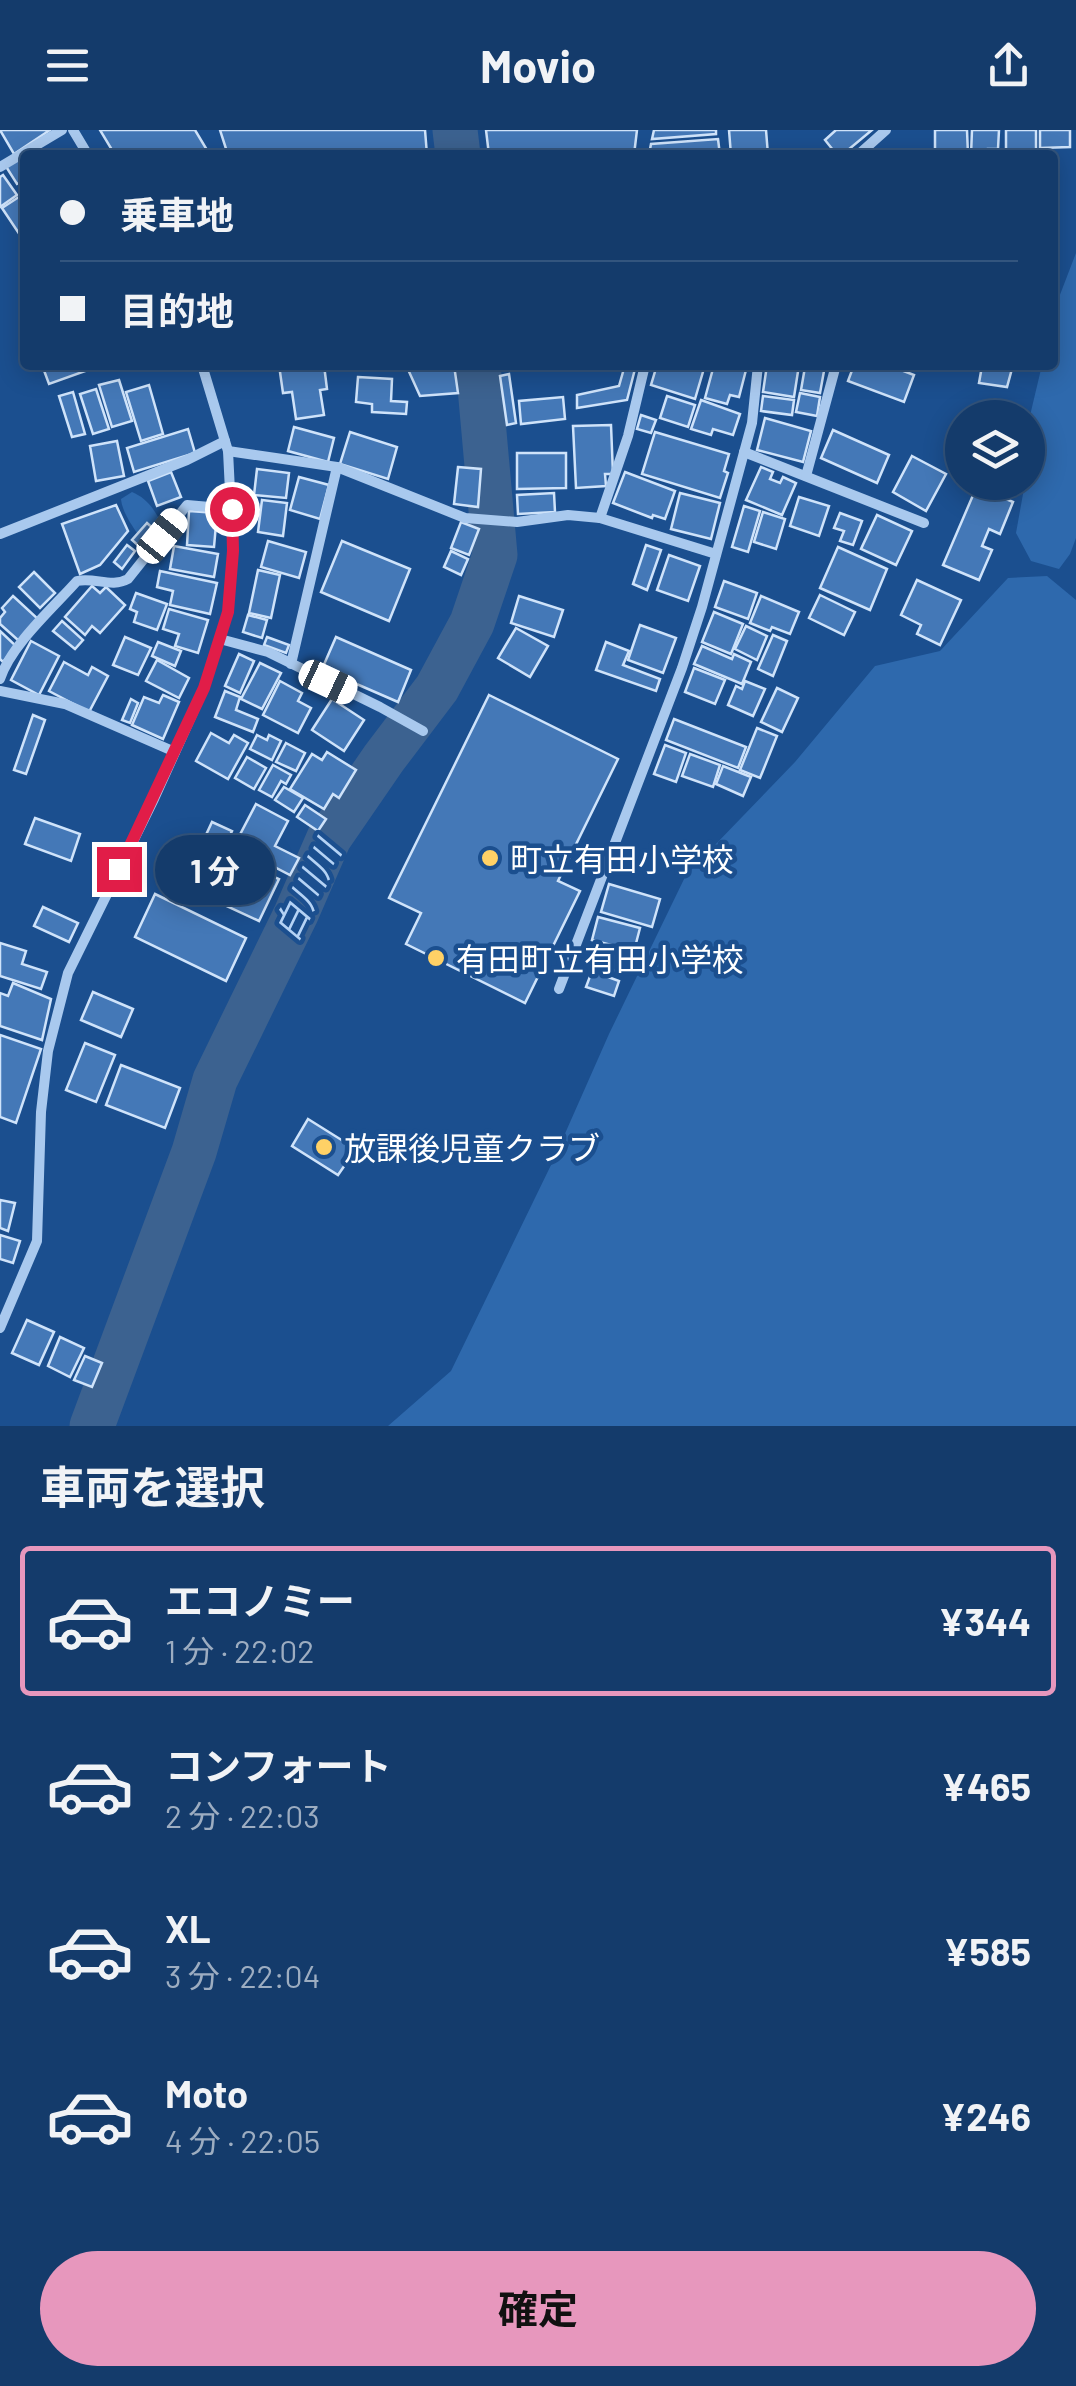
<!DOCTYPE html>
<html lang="ja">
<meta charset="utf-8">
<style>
body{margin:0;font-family:Barlow,"Noto Sans JP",sans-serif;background:#214673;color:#f1f3f6;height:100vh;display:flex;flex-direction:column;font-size:38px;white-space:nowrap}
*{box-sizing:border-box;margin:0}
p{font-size:32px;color:#9dadc1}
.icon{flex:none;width:55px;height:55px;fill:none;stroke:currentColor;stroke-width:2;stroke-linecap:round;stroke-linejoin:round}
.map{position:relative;height:1296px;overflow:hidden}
.sheet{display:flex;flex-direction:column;background:#143b6b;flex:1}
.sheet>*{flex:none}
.guide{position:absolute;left:20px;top:20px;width:1038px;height:220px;border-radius:10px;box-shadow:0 5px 25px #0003,0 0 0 2px #33557e;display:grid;align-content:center;height:220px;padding:0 40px;background:#143b6b}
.buttons{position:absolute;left:945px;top:270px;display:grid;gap:20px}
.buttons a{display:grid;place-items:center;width:100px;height:100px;border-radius:50%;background:#143b6b;box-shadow:0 5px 25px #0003,0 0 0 2px #33557e;font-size:50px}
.end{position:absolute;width:45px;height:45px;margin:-22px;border:12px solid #e11d48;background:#fff;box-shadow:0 0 0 5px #fff}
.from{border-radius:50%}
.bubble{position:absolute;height:70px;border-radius:35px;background:#143b6b;box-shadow:0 5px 25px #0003,0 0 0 2px #33557e;font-size:32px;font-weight:700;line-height:70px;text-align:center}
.car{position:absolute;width:30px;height:60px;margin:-30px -15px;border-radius:12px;box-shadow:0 0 8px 2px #0007;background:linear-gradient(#fff 24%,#345 0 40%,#fff 0 76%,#345 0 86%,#fff 0)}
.guide b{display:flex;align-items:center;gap:35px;height:95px;font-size:38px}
.guide b+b{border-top:2px solid #33557e}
.guide i{width:25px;height:25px;background:#f1f3f6}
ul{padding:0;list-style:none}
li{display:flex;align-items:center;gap:30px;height:150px;margin:0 20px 15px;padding:0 20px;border:5px solid transparent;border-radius:10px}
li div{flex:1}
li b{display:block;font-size:38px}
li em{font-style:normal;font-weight:700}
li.current{border-color:#e797bd}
li>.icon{width:90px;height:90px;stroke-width:1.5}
h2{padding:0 40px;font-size:45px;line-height:120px}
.cta{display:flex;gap:20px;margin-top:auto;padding:20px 40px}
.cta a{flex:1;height:115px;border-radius:60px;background:#e797bd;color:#111;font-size:40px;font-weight:700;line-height:115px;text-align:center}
header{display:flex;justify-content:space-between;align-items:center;height:130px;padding:0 40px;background:#143b6b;font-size:45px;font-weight:700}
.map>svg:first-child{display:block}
</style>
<header><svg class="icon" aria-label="menu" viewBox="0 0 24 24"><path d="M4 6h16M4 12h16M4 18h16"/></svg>Movio<svg class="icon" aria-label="share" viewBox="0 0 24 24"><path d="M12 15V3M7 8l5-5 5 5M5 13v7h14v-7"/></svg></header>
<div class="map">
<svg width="1076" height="1296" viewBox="0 0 1076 1296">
<rect width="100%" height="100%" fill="#1b4f8f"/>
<g fill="#2e69ad">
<path d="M1076 123V408L1070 424 1059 439 1031 431 1016 403 1023 364 1018 353 1028 352V294L1042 235H1052L1053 183Z"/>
<path d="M132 362C152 370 165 394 166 415L153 422C142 411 122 385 121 369Z"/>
<path d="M1047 446 1076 470V1296H388L451 1241 552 1033 609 904 686 745 795 632 875 536 940 521 1008 448Z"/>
</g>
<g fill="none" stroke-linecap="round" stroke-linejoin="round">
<g stroke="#3c6290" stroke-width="45">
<path d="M455 0 458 25"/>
<path d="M92 1296 194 1022 215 950 296 784 329 708 384 628 437 558 472 493 495 425 478 235"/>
</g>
</g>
<g fill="#4478b7" stroke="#cfe3fa" stroke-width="2.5">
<path d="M0 0H50L14 24Z"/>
<path d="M100 0H195L210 25H115Z"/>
<path d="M220 0H425L427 25H228Z"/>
<path d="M486 0H637L634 25H489Z"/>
<path d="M654 0H716V4L652 9Z"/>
<path d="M729 0H766L768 25H731Z"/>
<path d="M836 0H872L842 25H837L825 10Z"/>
<path d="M935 0H967L968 25H935Z"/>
<path d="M972 0H999L998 19H988V25H971Z"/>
<rect x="1006" y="0" width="30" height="25"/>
<path d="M1040 0H1070V17L1040 18Z"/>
<path d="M718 9 720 25H649L651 14Z"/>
<path d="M30 21 32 25H25V50L17 54 5 35Z"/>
<path d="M3 45 17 65 0 77V47Z"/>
<path d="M25 63V111H24L2 78Z"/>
<path d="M42 235H90L91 239 49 254Z"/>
<path d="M279 235H324L327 259 320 260 324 285 296 289 292 262 283 263Z"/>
<path d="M406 235H454L458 263 420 266Z"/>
<path d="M625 235H636L627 270 577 278V265L619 256Z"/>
<path d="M657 235H705L695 269 651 255Z"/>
<path d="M714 235H726L746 240 739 267 730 265 727 274 705 268Z"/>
<path d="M767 235H799L794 267 763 262Z"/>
<path d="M854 235H888L914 245 904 272 848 251Z"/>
<path d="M978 235H1013L1007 257 979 253 982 236Z"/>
<path d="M805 237 824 241 820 263 801 260Z"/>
<path d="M509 244 516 293 507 295 500 246Z"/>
<path d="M358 247 392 249 391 271 407 272 406 284 372 282V274L356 272Z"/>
<path d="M119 250 132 291 112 297 99 255Z"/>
<path d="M149 255 163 304 141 311 126 262Z"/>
<path d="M96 259 109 299 93 304 80 264Z"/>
<path d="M73 262 85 304 72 307 59 266Z"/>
<path d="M800 263 820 267 817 286 796 282Z"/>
<path d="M667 266 695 275 688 297 660 288Z"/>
<path d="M763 266 794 270 792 285 761 281Z"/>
<path d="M563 267 565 289 521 294 519 271Z"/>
<path d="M701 270 740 284 733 305 713 299 711 305 691 299Z"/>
<path d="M641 285 656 290 651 303 637 299Z"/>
<path d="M765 288 811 301 803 332 757 320Z"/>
<path d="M611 295 613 344H605L606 356 576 358 573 296Z"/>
<path d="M294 297 334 308 328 332 288 321Z"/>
<path d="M188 299 195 323 134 342 127 318Z"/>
<path d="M833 300 889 325 877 353 821 328Z"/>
<path d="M350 302 397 317 388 349 340 334Z"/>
<path d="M655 302 729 324 724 341 728 343 720 368 642 344Z"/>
<path d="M117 311 124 346 96 351 90 316Z"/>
<path d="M517 323H566V358L517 359Z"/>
<path d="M912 326 946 344 926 381 893 362Z"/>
<path d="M458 337 481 339 478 377 454 374Z"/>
<path d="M761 337 773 342 770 349 780 353 783 347 796 353 782 385 746 370Z"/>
<path d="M257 339 289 343 286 368 254 365Z"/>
<path d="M171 342 181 367 157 376 148 351Z"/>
<path d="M625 342 675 361 665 389 653 385 652 388 613 373Z"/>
<path d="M299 347 329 355 320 389 290 380Z"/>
<path d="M977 356 1013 372 1000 404 989 399 982 416 992 420 979 450 943 435Z"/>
<path d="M554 363 555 382 518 384 517 365Z"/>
<path d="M680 363 720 373 711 409 671 399Z"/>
<path d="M799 367 829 376 819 406 790 396Z"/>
<path d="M262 370 287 373 283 406 258 402Z"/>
<path d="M116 375 128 401 100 435 80 444 62 394Z"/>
<path d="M744 376 760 381 748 422 732 417Z"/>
<path d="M189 381 217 383 214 417 187 415Z"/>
<path d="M763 382 785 389 776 419 754 412Z"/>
<path d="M840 383 862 391 853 415 840 411 844 401 834 398Z"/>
<path d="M877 385 912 401 896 435 861 419Z"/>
<path d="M461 392 479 399 469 425 451 418Z"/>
<path d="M147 393 156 401 140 417 132 410Z"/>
<path d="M268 411 306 422 299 448 261 437Z"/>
<path d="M342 411 410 439 389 491 321 462Z"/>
<path d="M127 415 135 421 122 439 114 432Z"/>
<path d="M646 415 661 420 647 460 633 454Z"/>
<path d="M174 416 218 424 214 447 170 439Z"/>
<path d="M838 417 887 439 870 480 820 458Z"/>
<path d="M451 421 468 429 461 445 444 437Z"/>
<path d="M669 425 700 436 688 471 657 460Z"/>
<path d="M258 440 280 445 271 488 249 483Z"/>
<path d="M160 441 217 453 210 484 170 475 173 461 157 457Z"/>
<path d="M34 442 55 463 40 478 19 457Z"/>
<path d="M917 450 961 470 940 515 917 504 921 495 901 485Z"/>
<path d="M724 451 757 463 748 489 715 477Z"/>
<path d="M92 456 100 463 106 457 125 475 100 503 92 496 85 505 65 487Z"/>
<path d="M136 463 167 474 157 500 134 492 137 482 130 479Z"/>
<path d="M820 465 855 482 844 505 809 488Z"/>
<path d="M13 466 38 489 19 511 0 494V488L5 482 2 478Z"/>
<path d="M519 466 563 480 554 507 511 493Z"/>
<path d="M761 466 799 482 790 504 772 497 770 501 750 493Z"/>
<path d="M169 479 208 490 198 523 175 516 179 504 163 499Z"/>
<path d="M714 482 743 494 731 524 702 512Z"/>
<path d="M248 485 267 490 262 508 243 502Z"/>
<path d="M62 491 83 510 75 519 53 501Z"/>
<path d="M640 495 676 508 663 543 628 530Z"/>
<path d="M746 496 767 506 757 530 735 519Z"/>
<path d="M516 498 548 516 530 547 498 528Z"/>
<path d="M0 501 16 516 3 532 0 529Z"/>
<path d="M773 505 787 511 773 546 758 539Z"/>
<path d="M125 507 151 518 138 545 113 535Z"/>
<path d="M267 507 289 515 286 523 264 515Z"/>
<path d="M336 507 411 540 398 572 322 539Z"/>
<path d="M31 511 59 526 39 565 11 550Z"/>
<path d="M158 512 181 521 175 536 152 526Z"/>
<path d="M606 512 629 521 623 535 660 549 656 561 596 540Z"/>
<path d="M702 516 732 529 734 524 751 532 742 554 694 534Z"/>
<path d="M239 524 254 531 240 563 225 556Z"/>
<path d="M157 530 189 548 179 568 146 551Z"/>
<path d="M64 532 88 545 92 537 108 546 89 582 49 561Z"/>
<path d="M260 533 281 543 262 579 241 569Z"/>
<path d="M694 538 725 550 715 574 685 562Z"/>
<path d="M280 551 302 563 298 571 311 578 298 603 263 585Z"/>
<path d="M745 551 765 559 753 586 728 575 736 556 742 559Z"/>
<path d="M777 558 798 568 782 602 761 592Z"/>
<path d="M225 561 240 567 236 580 258 589 253 602 215 587Z"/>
<path d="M163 565 179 572 163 609 132 595 144 567 159 573Z"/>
<path d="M489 565 618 629 558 751 580 761 525 873 406 814 421 783 389 768Z"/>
<path d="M131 569 138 573 130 593 122 590Z"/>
<path d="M332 569 364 590 344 621 312 600Z"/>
<path d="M33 585 45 590 26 644 14 640Z"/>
<path d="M674 589 746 617 738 638 666 610Z"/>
<path d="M757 598 777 606 760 648 740 640Z"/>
<path d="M211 603 229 613 234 605 248 613 228 649 196 631Z"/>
<path d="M257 605 267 610 269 605 281 611 272 630 250 619Z"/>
<path d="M286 613 305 623 296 641 276 632Z"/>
<path d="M665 615 686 623 676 652 654 644Z"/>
<path d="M327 622 356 640 339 668 333 664 324 679 290 659 312 624 322 630Z"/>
<path d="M690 624 720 635 713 657 682 646Z"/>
<path d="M247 627 266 638 254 659 235 648Z"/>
<path d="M273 635 291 645 286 654 281 651 272 667 259 660Z"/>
<path d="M723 636 751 647 743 666 716 654Z"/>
<path d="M284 657 303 668 294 682 275 670Z"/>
<path d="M256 674 288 691 275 716 299 728 290 745 234 716Z"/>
<path d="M305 675 326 689 318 701 297 687Z"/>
<path d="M35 688 80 704 71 731 25 714Z"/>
<path d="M212 692 232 701 211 745 192 735Z"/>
<path d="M170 732 205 750 194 771 159 754Z"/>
<path d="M241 732 279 749 259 791 222 774Z"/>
<path d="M609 754 660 769 652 797 601 782Z"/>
<path d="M155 764 246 808 226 851 135 807Z"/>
<path d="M43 777 78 793 69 812 34 796Z"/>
<path d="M598 787 640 798 634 821 592 810Z"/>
<path d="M0 813 26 821 22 834 47 842 41 859 0 846Z"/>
<path d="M590 816 622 823 618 841 586 834Z"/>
<path d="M592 841 619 851 614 866 586 857Z"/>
<path d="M13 853 51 869 42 910 0 896V863L8 866Z"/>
<path d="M93 862 133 879 121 907 81 890Z"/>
<path d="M0 905 41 919 16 993 0 987Z"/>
<path d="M85 913 115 925 96 972 66 960Z"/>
<path d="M121 935 180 958 165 998 106 975Z"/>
<path d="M308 989 356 1019 338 1045 292 1016Z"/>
<path d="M0 1070 15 1073 8 1101 0 1098Z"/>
<path d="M0 1105 20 1111 13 1133 0 1129Z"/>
<path d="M27 1190 54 1202 39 1235 12 1223Z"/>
<path d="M60 1207 84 1218 70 1247 48 1236Z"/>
<path d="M85 1226 102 1233 92 1257 74 1250Z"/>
</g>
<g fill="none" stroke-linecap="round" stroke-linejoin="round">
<g stroke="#a9c9ee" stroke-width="10">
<path d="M73 0 88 25"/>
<path d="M858 25 886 0"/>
<path d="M0 37 62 0"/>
<path d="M228 321 337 337 465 388 517 392 568 385 600 388 716 424"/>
<path d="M744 322 924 393"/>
<path d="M806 346 836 235"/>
<path d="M600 388 628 306 645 235"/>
<path d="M0 404 187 330 225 311"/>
<path d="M220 509 268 522 380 577 423 601"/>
<path d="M291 534 337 337"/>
<path d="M0 549C11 515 53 478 77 451 94 447 112 458 128 449L187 375 233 379"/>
<path d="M0 561 65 574 175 622"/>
<path d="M559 859 682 538 702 477 752 293 758 235"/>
<path d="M0 1198 37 1111 41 982 48 921 68 843 154 669 204 558 228 482 233 421 228 321 202 235"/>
</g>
</g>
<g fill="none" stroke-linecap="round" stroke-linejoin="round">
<path stroke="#e11d48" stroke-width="12" d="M119 739 204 558 228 482 233 421 232 379"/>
</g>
<g fill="#ffd166" stroke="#1b4f8f" stroke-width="4">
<circle cx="490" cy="728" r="10"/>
<circle cx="436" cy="828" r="10"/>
<circle cx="324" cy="1017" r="10"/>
</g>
<g text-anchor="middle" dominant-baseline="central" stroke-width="9" stroke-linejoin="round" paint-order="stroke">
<g font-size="32" fill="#fff" stroke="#1b4f8f" text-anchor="start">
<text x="510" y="728">町立有田小学校</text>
<text x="456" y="828">有田町立有田小学校</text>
<text x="344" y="1017">放課後児童クラブ</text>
</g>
<g font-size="35" font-style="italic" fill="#b5d3f5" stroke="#1b4f8f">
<text transform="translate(306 760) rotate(-64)">白川川</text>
</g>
</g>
</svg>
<div class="buttons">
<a><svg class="icon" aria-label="layers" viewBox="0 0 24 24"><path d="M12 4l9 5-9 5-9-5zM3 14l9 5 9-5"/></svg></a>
</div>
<i class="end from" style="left:232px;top:379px"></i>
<i class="end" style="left:119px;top:739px"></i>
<div class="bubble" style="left:155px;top:705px;width:120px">1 分</div>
<i class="car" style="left:162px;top:406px;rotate:39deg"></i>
<i class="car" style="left:328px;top:552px;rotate:115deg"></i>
<div class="guide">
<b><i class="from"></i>乗車地</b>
<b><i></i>目的地</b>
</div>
</div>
<section class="sheet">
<h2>車両を選択</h2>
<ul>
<li class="current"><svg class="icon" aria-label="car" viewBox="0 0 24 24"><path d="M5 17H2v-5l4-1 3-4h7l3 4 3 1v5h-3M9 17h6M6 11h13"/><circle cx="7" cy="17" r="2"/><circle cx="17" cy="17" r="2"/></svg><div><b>エコノミー</b><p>1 分 · 22:02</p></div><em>¥344</em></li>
<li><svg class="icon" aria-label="car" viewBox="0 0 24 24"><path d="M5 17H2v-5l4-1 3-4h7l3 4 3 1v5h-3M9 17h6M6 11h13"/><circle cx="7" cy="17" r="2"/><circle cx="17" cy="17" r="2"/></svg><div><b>コンフォート</b><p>2 分 · 22:03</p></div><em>¥465</em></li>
<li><svg class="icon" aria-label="car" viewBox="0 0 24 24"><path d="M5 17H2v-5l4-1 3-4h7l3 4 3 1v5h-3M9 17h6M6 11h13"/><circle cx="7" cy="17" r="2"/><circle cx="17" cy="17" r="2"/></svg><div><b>XL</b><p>3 分 · 22:04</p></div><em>¥585</em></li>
<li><svg class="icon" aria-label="car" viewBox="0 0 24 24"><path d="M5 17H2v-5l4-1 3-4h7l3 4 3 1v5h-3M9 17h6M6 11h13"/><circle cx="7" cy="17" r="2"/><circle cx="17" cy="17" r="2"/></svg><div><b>Moto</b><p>4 分 · 22:05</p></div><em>¥246</em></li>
</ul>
<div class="cta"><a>確定</a></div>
</section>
